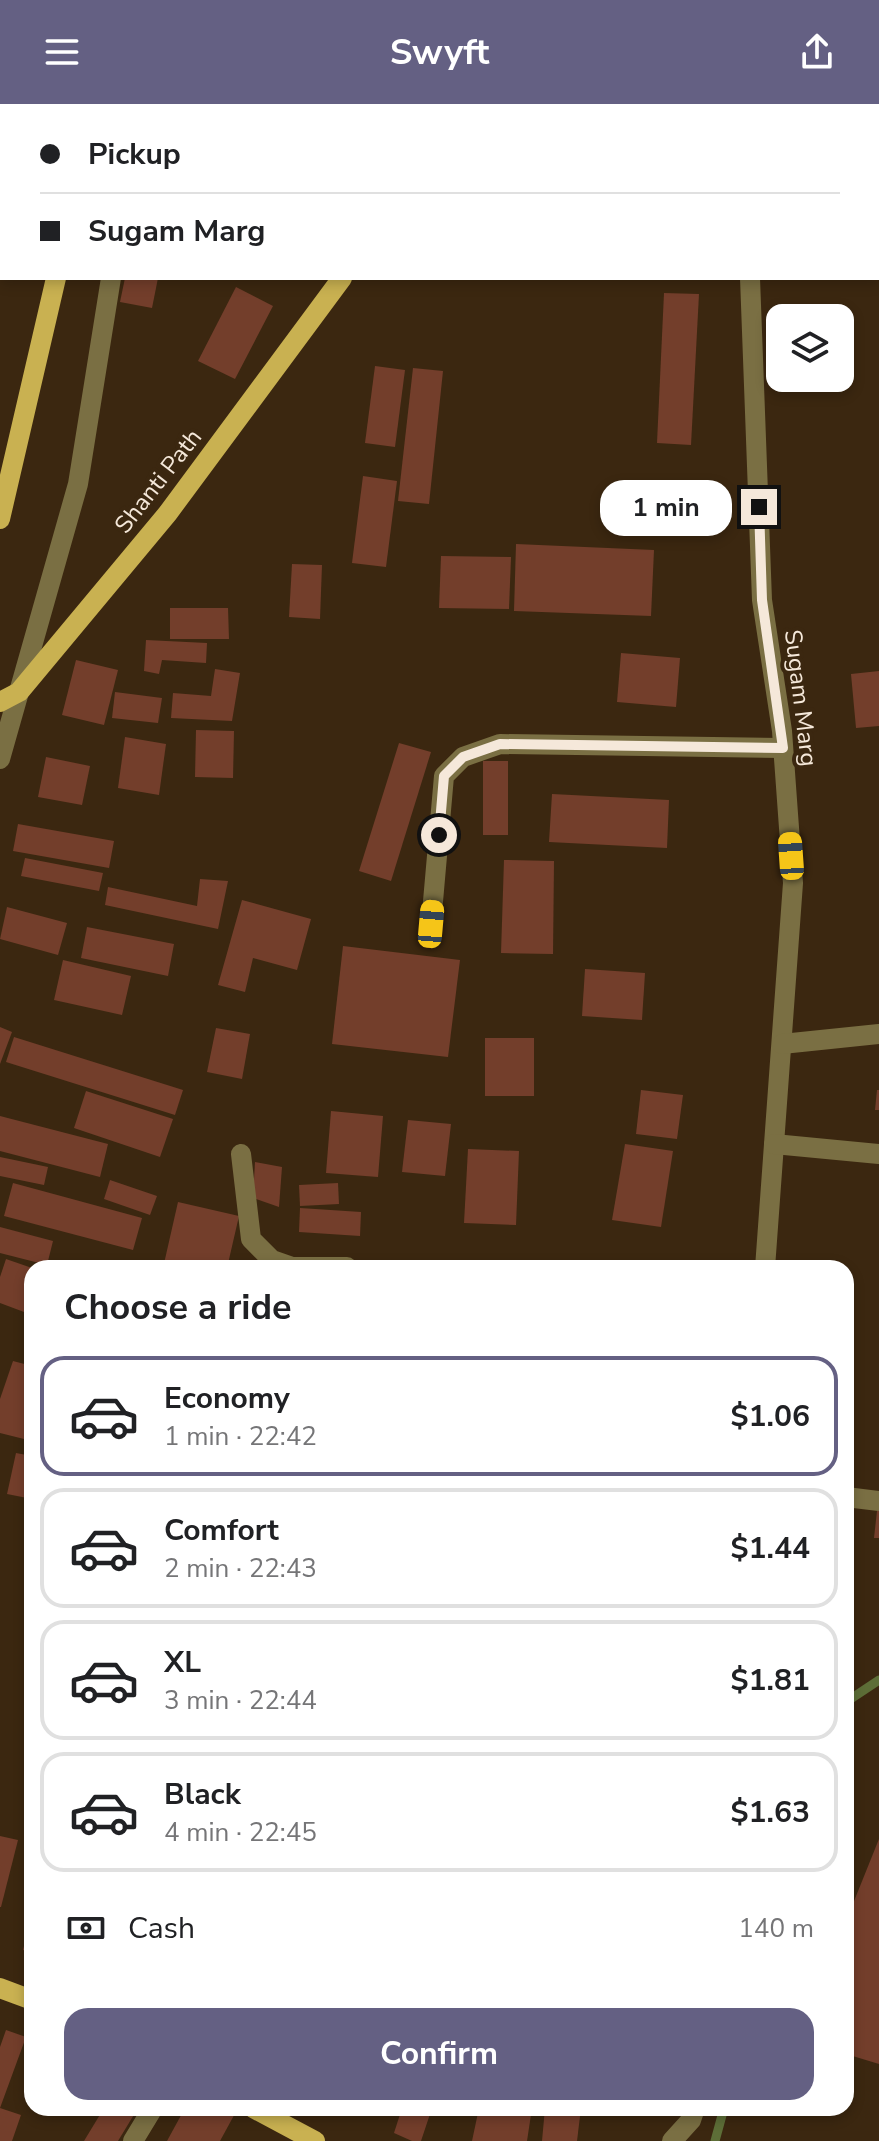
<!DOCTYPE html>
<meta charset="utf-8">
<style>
body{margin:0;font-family:"Nunito Sans",sans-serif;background:#f2f2f2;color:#202124;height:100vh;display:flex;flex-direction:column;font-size:30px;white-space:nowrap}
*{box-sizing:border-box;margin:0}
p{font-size:26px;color:#757577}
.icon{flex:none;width:44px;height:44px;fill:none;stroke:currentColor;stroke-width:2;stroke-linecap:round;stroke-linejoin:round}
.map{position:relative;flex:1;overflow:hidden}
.details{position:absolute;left:24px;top:1156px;width:830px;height:856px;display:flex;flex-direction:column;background:#fff;border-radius:24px;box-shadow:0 4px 12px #0003}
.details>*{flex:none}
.banner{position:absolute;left:0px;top:0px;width:880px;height:176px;box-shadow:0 4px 12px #0003;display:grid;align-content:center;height:176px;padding:0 40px;background:#fff}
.tools{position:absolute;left:766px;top:200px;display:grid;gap:16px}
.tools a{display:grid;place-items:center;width:88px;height:88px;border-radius:16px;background:#fff;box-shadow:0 4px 12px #0003;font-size:40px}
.end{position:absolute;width:36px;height:36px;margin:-18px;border:10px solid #f5e8da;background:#111;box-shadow:0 0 0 4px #111}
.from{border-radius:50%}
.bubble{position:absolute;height:56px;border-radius:24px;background:#fff;box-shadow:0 4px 12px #0003;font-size:26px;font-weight:700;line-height:56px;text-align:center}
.car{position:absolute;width:24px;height:48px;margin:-24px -12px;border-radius:10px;box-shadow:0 0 6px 2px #0007;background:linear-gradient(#f5c518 24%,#345 0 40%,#f5c518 0 76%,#345 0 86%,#f5c518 0)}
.banner b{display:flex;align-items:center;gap:28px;height:76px;font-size:30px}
.banner b+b{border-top:2px solid #e0e0e0}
.banner i{width:20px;height:20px;background:#202124}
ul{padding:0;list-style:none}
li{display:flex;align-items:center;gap:24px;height:120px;margin:0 16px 12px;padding:0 24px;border:4px solid #e0e0e0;border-radius:24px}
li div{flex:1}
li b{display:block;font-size:30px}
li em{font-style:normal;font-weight:700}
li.selected{border-color:#646083}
li>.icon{width:72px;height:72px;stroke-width:1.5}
h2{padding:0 40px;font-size:36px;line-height:96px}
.pay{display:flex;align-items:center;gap:20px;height:88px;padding:0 40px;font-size:30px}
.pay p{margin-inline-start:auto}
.cta{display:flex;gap:16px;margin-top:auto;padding:16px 40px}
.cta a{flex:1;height:92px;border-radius:24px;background:#646083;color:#fff;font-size:32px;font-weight:700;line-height:92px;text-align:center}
header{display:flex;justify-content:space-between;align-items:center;height:104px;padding:0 40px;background:#646083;color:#fff;font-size:36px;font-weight:700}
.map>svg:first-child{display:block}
</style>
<header><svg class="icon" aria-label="menu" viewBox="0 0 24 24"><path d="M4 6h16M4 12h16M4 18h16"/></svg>Swyft<svg class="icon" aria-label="share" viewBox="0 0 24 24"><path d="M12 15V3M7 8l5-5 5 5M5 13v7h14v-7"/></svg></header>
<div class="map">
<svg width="879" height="2037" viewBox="0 0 879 2037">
<rect width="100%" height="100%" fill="#3b2710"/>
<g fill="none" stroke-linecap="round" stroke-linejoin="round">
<g stroke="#5d6e37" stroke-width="9">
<path d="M846 1598 879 1576"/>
<path d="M715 2037 724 2004"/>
</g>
</g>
<g fill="#733e2b">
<path d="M125 174H158L152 204 120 198Z"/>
<path d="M236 183 273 202 235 275 198 257Z"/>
<path d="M664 189 699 190 691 341 657 339Z"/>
<path d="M375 262 405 266 395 343 365 339Z"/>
<path d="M413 264 443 267 429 400 398 397Z"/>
<path d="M363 372 397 377 386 463 352 459Z"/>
<path d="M516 440 654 446 651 512 514 507Z"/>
<path d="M441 452 511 453 509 505 439 504Z"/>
<path d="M292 460 322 461 320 515 289 513Z"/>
<path d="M170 504H228L229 535H170Z"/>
<path d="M146 536 207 539 206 559 162 556 159 570 144 567Z"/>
<path d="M621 549 680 554 676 603 617 598Z"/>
<path d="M76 556 118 566 104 621 62 611Z"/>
<path d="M215 565 240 569 232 617 171 614 173 589 211 592Z"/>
<path d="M879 567V622L856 624 851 570Z"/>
<path d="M115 588 162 594 158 619 112 614Z"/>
<path d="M196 626 234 627 233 674 195 673Z"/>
<path d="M125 633 166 640 159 691 118 684Z"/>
<path d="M399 639 431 648 391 777 359 767Z"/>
<path d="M46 653 90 662 82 701 38 693Z"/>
<rect x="483" y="657" width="25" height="74"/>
<path d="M552 690 669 696 667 744 549 738Z"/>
<path d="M18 720 114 737 109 764 13 747Z"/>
<path d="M25 754 103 769 99 787 21 772Z"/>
<path d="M504 756 554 757 553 850 501 849Z"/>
<path d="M200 775 228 777 218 825 105 801 108 783 197 802Z"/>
<path d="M242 796 311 815 297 866 253 854 245 888 218 881Z"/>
<path d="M7 803 67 819 58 851 0 835Z"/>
<path d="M87 823 174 840 168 872 81 854Z"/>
<path d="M343 842 460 856 448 953 332 940Z"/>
<path d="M63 856 131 872 122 911 54 896Z"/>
<path d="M585 865 645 869 642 916 582 912Z"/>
<path d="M0 923 12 928 0 960Z"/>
<path d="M216 924 250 930 242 975 207 968Z"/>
<path d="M14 933 183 986 175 1011 6 958Z"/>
<rect x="485" y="934" width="49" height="58"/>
<path d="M641 986 683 991 677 1035 636 1030Z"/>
<path d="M877 986H879V1006H875Z"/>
<path d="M86 987 173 1015 160 1053 74 1024Z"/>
<path d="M331 1007 383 1012 378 1073 326 1069Z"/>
<path d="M0 1012 108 1040 100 1073 0 1047Z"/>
<path d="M408 1016 451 1020 445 1072 402 1068Z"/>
<path d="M625 1040 673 1047 661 1123 612 1116Z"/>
<path d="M468 1045 519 1047 516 1121 464 1119Z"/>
<path d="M0 1053 48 1063 44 1081 0 1072Z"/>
<path d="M255 1058 282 1063 279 1103 253 1094Z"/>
<path d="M110 1076 157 1092 150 1111 104 1095Z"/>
<path d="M13 1079 142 1114 133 1146 4 1112Z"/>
<path d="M338 1079 339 1100 300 1102 299 1081Z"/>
<path d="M178 1098 239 1112 227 1164H163Z"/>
<path d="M300 1104 361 1108 360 1132 299 1128Z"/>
<path d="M0 1123 53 1137 47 1161 0 1149Z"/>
<path d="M6 1155 32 1164V1211L0 1199V1173Z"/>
<path d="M13 1257 32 1262V1337L0 1329V1295Z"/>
<path d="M16 1349 32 1352V1395L7 1390Z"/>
<path d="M877 1407H879V1434H874Z"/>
<path d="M0 1732 18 1736 1 1803H0Z"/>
<path d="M879 1735V1960L846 1950V1817Z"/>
<path d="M846 1737 853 1763 846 1764Z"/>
<path d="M31 1814H32V1848L23 1846Z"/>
<path d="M6 1926 26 1933 0 2004 21 2011 12 2037H0V1943Z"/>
<path d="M104 2004H138L118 2037H84Z"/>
<path d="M185 2004H238L220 2037H167Z"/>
<path d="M402 2004H432L421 2037H412L394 2029Z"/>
<path d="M479 2004H532L527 2037H472Z"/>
<path d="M545 2004H581L577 2037H542Z"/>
</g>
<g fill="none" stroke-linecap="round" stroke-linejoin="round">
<g stroke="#7a6f43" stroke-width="20">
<path d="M739 0V2"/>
<path d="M750 174 762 496 782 627 793 779 765 1164"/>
<path d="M0 655 78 380 111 174"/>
<path d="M431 820 444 672 463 653 500 640 783 644"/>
<path d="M782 940 879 930"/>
<path d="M774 1040 879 1050"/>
<path d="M241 1050 251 1135 272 1156 292 1163H347"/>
<path d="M846 1393 879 1397"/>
<path d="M133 2037 153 2004"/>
<path d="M672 2037 691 2016 695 2004"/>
</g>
<g stroke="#c9b151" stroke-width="20">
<path d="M99 2V0"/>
<path d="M470 2 471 0"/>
<path d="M0 415 56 174"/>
<path d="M0 598 19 588 168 409 342 174"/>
<path d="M0 1884 32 1896"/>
<path d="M253 2004 315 2037"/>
</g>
</g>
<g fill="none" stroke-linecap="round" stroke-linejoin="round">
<path stroke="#f5e8da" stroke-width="10" d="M439 731 444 672 463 653 500 640 783 644 762 496 759 403"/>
</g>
<g text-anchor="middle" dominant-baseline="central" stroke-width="8" stroke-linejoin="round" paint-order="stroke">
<g font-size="24" fill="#f5e8da" stroke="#3b2710">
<text transform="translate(158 377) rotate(-52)">Shanti Path</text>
<text transform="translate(801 594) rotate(83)">Sugam Marg</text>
</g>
</g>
</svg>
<div class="tools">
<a><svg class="icon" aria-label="layers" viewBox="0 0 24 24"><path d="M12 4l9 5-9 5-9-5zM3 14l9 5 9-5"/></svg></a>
</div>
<i class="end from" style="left:439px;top:731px"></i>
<i class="end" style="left:759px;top:403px"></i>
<div class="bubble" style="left:600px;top:376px;width:132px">1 min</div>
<i class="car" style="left:791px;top:752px;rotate:356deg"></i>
<i class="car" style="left:431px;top:820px;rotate:5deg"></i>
<div class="banner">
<b><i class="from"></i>Pickup</b>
<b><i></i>Sugam Marg</b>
</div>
<section class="details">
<h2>Choose a ride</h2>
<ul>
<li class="selected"><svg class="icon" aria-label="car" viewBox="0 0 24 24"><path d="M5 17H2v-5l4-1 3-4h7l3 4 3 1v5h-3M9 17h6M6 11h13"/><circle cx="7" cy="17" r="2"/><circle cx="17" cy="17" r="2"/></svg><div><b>Economy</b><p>1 min · 22:42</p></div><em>$1.06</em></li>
<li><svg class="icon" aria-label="car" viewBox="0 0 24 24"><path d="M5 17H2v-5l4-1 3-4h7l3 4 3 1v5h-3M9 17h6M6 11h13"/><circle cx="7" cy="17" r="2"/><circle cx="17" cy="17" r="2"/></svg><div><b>Comfort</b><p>2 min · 22:43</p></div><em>$1.44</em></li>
<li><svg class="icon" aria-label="car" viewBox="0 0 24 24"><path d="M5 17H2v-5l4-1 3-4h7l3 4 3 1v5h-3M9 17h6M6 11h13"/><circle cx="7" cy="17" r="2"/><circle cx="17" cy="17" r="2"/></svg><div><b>XL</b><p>3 min · 22:44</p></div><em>$1.81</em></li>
<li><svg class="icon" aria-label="car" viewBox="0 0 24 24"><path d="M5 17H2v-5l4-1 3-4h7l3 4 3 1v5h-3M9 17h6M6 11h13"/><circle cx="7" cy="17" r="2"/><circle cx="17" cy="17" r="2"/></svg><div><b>Black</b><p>4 min · 22:45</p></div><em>$1.63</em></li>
</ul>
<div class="pay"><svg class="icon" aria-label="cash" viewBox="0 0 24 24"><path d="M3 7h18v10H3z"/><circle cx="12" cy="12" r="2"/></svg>Cash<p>140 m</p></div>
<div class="cta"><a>Confirm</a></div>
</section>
</div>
